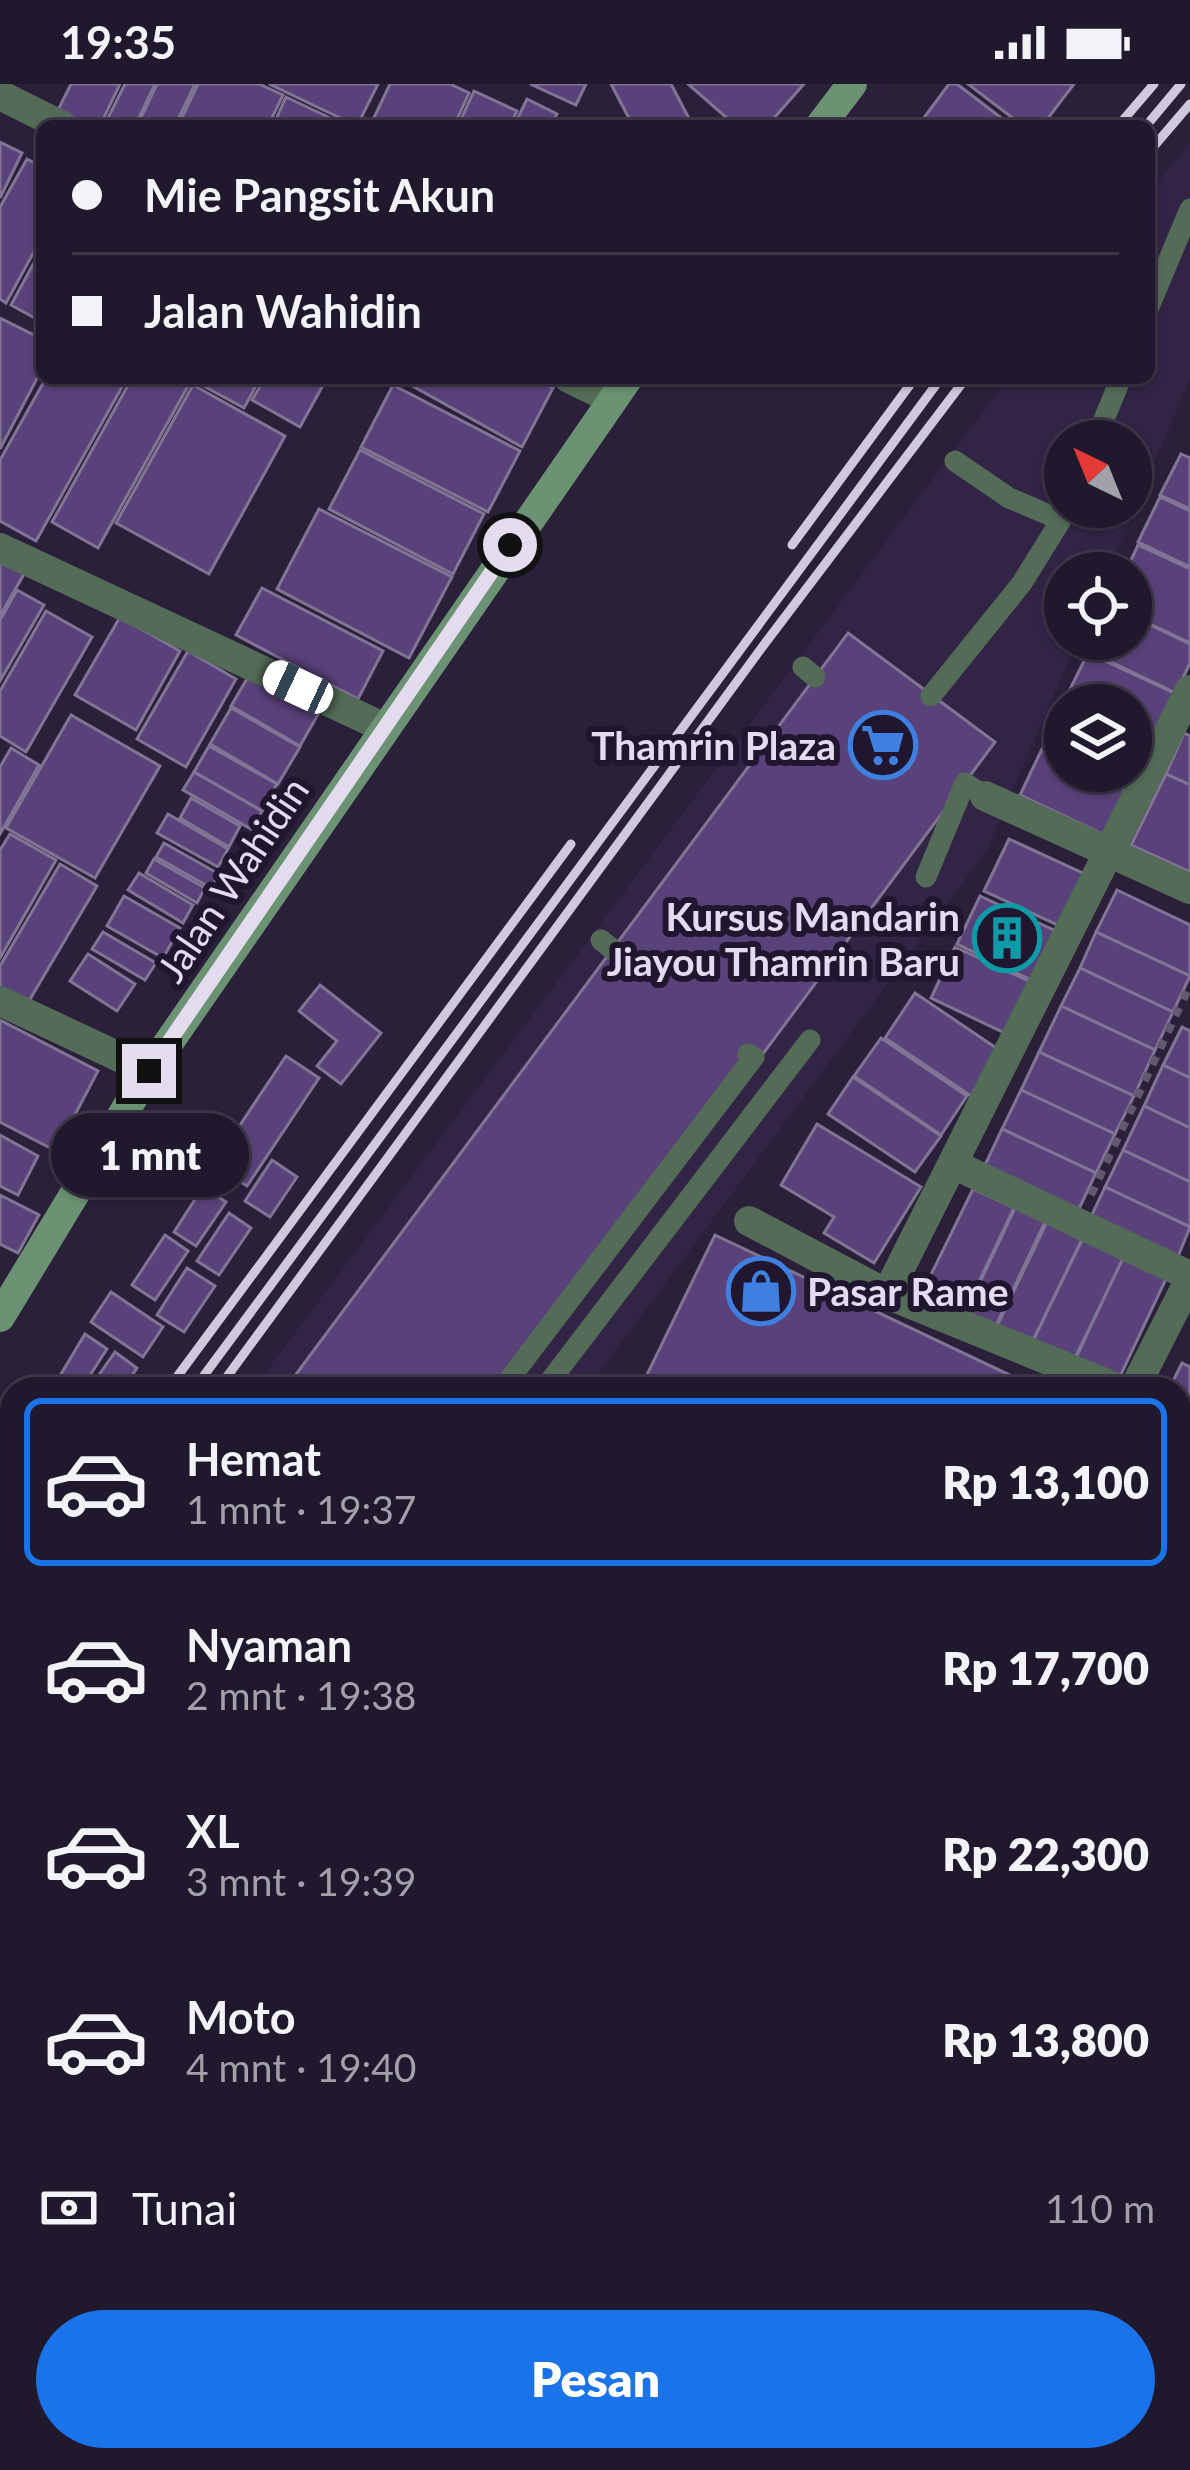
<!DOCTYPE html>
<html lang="id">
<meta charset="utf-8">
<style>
body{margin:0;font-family:Lato,sans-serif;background:#2d2538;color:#f1f3f6;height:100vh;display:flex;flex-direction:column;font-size:45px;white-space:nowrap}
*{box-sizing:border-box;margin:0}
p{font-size:39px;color:#a2a0a9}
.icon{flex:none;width:66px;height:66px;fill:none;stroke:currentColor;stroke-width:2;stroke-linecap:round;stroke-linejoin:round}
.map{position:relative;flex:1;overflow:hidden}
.panel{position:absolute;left:0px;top:1293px;width:1191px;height:1095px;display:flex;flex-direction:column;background:#20182c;border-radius:36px 36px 0 0;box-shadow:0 3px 9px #0004,0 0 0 3px #3d3748}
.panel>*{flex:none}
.hud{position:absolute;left:36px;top:36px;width:1119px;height:264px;border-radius:18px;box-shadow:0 3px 9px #0004,0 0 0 3px #3d3748;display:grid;align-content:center;height:264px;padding:0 36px;background:#20182c}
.needle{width:78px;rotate:317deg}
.tools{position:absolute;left:1044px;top:336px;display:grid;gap:24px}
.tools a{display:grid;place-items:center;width:108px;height:108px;border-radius:50%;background:#20182c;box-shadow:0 3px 9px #0004,0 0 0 3px #3d3748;font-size:60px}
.end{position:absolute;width:54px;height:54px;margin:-27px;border:15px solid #e2dcee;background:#111;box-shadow:0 0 0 6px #111}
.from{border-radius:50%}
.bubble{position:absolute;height:84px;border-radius:42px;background:#20182c;box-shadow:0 3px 9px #0004,0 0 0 3px #3d3748;font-size:39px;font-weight:800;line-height:84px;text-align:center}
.car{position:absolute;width:36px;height:72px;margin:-36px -18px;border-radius:15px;box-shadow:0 0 9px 3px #0007;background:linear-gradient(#fff 24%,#345 0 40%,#fff 0 76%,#345 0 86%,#fff 0)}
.hud b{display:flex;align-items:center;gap:42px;height:114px;font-size:45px}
.hud b+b{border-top:3px solid #3d3748}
.hud i{width:30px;height:30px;background:#f1f3f6}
ul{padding:21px 0 0;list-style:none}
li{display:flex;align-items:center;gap:36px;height:168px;margin:0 24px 18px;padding:0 12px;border:6px solid transparent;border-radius:18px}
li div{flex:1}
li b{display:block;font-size:45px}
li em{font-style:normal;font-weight:800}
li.active{border-color:#1a73e8}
li>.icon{width:108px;height:108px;stroke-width:1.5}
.pay{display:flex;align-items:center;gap:30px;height:132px;padding:0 36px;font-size:45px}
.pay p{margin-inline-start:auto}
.primary-button{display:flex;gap:24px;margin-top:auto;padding:24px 36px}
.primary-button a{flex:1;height:138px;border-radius:72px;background:#1a73e8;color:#fff;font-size:48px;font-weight:800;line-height:138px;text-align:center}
.status{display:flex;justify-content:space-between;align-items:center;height:84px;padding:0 60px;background:#20182c;direction:ltr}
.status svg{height:33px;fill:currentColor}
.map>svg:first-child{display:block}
</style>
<div class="status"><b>19:35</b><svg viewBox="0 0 49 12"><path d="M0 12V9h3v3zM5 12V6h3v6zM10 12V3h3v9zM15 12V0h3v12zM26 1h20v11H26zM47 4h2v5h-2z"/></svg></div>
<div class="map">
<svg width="1190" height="2386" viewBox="0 0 1190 2386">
<rect width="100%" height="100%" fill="#2a203a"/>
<path fill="#312445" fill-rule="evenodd" d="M1190 60V295L1107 489H1065V555H1078L987 766 587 1305H253L1008 294H1149V107ZM1065 357H1131V423H1065Z"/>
<g fill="#59427a" stroke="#817595" stroke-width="3">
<path d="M71 0H120L100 42H75L55 32Z"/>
<path d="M125 0H155L135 42H104Z"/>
<path d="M157 0H195L175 42H137Z"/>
<path d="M198 0H259L283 11 268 42H178Z"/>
<path d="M269 0H378L357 42Z"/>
<path d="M390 0H450L469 9 454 42H370Z"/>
<path d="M530 0H586L576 21Z"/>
<path d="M611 0H671L693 42H633Z"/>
<path d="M688 0H804L767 42H736Z"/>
<path d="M949 0H957L1012 42H924L920 39Z"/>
<path d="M968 0H1074L1042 42H1023Z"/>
<path d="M474 7 517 27 510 42H458Z"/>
<path d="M286 13 347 42H273Z"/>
<path d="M527 15 557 30 551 42H514Z"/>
<path d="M0 58 22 69 0 114Z"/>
<path d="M27 75 42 83V153L6 219 0 215V123Z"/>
<path d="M42 164V238L11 221Z"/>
<path d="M0 234 42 255V285L0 365Z"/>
<path d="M46 294H127L36 457 0 437V376Z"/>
<path d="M132 294H173L188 302 98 464 52 438Z"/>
<path d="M204 294H260L244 324 200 300Z"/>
<path d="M265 294H327L300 343 252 316Z"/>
<path d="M398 294H534L553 304 522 363Z"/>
<path d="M193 301 285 352 209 490 116 439Z"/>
<path d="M393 301 520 367 488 428 361 363Z"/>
<path d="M360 366 484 430 453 490 329 425Z"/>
<path d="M1181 370 1190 374V425L1160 411Z"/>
<path d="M1160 413 1190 427V483L1138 458Z"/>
<path d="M319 425 452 493 409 574 277 505Z"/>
<path d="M1138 461 1190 485V559L1131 531V489H1125Z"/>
<path d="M0 476 24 490 0 532Z"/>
<path d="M262 504 383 567 358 615 236 551Z"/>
<path d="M17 506 44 521 0 597V536Z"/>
<path d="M46 527 92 553 26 668 0 652V607Z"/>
<path d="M1131 532 1190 560V579L1176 609 1088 567 1094 555H1131Z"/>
<path d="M120 533 180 567 136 646 75 611Z"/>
<path d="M848 549 995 658 762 971 499 1305H285Z"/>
<path d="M188 567 236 595 186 683 137 655Z"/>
<path d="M1088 569 1176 610 1154 655 1131 644V621H1082L1066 613Z"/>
<path d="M251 588 320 627 300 662 231 622Z"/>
<path d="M1066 614 1080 621H1065V675L1042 665Z"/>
<path d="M231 624 300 663 278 700 210 660Z"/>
<path d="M71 631 160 682 95 794 6 744Z"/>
<path d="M1131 645 1153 655 1129 706 1089 687H1131Z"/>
<path d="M1184 649 1190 652V701L1166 690Z"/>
<path d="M209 662 277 700 262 727 194 688Z"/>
<path d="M11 664 39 681 0 750V683Z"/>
<path d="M1041 667 1065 678V687H1085L1129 708 1107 752 1020 711Z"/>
<path d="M194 688 262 727 251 745 183 706Z"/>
<path d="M1166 690 1190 701V788L1131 761Z"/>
<path d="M191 714 240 742 229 763 180 734Z"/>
<path d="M168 730 228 765 218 783 157 749Z"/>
<path d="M10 750 56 776 0 874V766Z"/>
<path d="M1009 755 1087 791 1062 843 984 807Z"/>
<path d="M164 759 219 790 211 804 156 773Z"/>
<path d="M154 775 205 804 197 819 146 789Z"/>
<path d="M60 780 97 802 26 922 0 907V882Z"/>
<path d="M139 789 193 821 183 839 128 806Z"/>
<path d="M1117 806 1190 841V892L1096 848Z"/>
<path d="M124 812 180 844 163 874 107 842Z"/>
<path d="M980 812 1058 848 1035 898 957 860Z"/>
<path d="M103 848 156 879 145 896 92 865Z"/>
<path d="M1096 848 1190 892 1173 928 1080 884Z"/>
<path d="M955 863 1033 899 1009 951 931 914Z"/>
<path d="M88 870 135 900 117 927 70 897Z"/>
<path d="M1080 884 1173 928 1155 966 1061 922Z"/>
<path d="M320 901 381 949 341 1000 317 982 337 957 299 927Z"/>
<path d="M915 909 1002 968 971 1012 885 954Z"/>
<path d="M1061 922 1155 966 1134 1012 1039 968Z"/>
<path d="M0 936 98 987 56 1067 0 1038Z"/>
<path d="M1182 943 1190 947V994L1163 981Z"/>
<path d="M881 954 967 1012 941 1051 854 992Z"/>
<path d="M1039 968 1134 1012 1115 1050 1021 1006Z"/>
<path d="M286 972 319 994 247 1102 214 1080Z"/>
<path d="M1163 981 1190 994V1044L1144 1022Z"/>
<path d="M853 993 941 1052 915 1088 828 1030Z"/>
<path d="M1021 1006 1115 1050 1096 1089 1002 1045Z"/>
<path d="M1144 1022 1190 1044V1098L1123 1066Z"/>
<path d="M817 1040 921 1103 874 1179 824 1149 834 1133 781 1101Z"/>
<path d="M1002 1045 1096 1089 1078 1127 984 1083Z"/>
<path d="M0 1051 38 1072 18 1111 0 1102Z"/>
<path d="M1123 1066 1190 1098V1143L1105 1103Z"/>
<path d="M272 1076 297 1093 270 1133 245 1117Z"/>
<path d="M203 1103 226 1118 196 1162 174 1148Z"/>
<path d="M1105 1103 1190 1143 1175 1180 1088 1139Z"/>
<path d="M973 1105 1014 1124 963 1231 921 1211Z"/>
<path d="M0 1111 39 1131 18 1169 0 1160Z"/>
<path d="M1015 1124 1045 1138 994 1246 964 1232Z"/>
<path d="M229 1129 251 1144 219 1191 197 1177Z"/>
<path d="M1047 1138 1082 1155 1030 1263 995 1246Z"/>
<path d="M165 1151 188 1167 155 1216 132 1201Z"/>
<path d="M715 1151 1039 1305H640Z"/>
<path d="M1083 1154 1124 1173 1071 1282 1030 1263Z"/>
<path d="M1124 1172 1167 1193 1115 1303 1072 1282Z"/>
<path d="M187 1184 215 1202 184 1248 157 1231Z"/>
<path d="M111 1208 163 1243 143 1273 91 1238Z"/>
<path d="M85 1250 107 1265 81 1305H52Z"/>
<path d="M115 1268 137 1284 123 1305H89Z"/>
<path d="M1182 1279 1190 1283V1322L1179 1317V1305H1169Z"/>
<path d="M1179 1375 1190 1380V1425L1181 1445Z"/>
<path d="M1183 1475 1190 1478V1529L1179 1524Z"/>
<path d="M1179 1533 1190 1538V1581L1179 1576Z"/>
<path d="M1179 1724 1190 1729V1790L1179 1785Z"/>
<path d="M1179 1799 1190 1804 1186 1860 1179 1857Z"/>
<path d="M0 1838 12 1844V1882L0 1876Z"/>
<path d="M0 1951 12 1956V2005L0 2001Z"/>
<path d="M0 2004 12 2009 8 2055 0 2051Z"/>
<path d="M0 2057 12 2062V2093L0 2088Z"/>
<path d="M1190 2098V2219L1179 2214V2120Z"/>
<path d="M0 2108 12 2113V2211L0 2238Z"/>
<path d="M1179 2231 1190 2237V2353L1179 2347Z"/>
<path d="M1179 2353 1190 2359V2386H1072L1057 2377 1179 2376Z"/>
<path d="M12 2376H49L45 2386H7Z"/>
<path d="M289 2376H353L349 2386H312Z"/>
<path d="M357 2376H407L403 2386H353Z"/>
<path d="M453 2376H505L500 2386H449Z"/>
<path d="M676 2376H731L726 2386H671Z"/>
<path d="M738 2376H805L800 2386H733Z"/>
<path d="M810 2376H865L861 2386H806Z"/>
<path d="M865 2376H932L928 2386H861Z"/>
</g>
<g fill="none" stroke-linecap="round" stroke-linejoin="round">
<path stroke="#625971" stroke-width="8" stroke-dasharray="9 9" stroke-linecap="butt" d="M1091 1111 1190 901"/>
<g stroke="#536b57" stroke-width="21">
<path d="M1149 223 1190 125"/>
<path d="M1095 357 1121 294"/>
<path d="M803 583 815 593"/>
<path d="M931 612 1022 499 1061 436 1009 414 955 377"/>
<path d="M926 793 965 699 985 712"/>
<path d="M601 856 612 865"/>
<path d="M502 1305 754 973 748 970"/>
<path d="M544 1305 810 956"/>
</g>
<g stroke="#536b57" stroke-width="30">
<path d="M0 11 62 42"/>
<path d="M569 294 612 315"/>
<path d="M0 464 383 643"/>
<path d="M985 712 1190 805"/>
<path d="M0 917 149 987"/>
<path d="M953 1080 1190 1192"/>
<path d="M749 1137 887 1210 1119 1305"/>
<path d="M887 1210 1190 606"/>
<path d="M1134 1305 1190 1195"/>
<path d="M1179 1331 1190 1336"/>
<path d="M0 1678 12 1658"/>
<path d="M0 1901 12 1906"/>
<path d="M0 2295 12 2300"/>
<path d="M186 2376 209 2386"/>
</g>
<g stroke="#6b9273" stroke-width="30">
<path d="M820 42 852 0"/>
<path d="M0 1233 149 987 628 294"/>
<path d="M0 1444 12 1450"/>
<path d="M1179 1898 1190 1890"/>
<path d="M1179 1955 1190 1930"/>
<path d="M1179 2013 1190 2018"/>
<path d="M1179 2064 1190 2069"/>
<path d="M981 2386 985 2376"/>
</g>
<g stroke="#cfc9dc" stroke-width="9">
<path d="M1118 42 1154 0"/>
<path d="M1146 42 1181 0"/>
<path d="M1149 68 1190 20"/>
<path d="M792 461 915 294"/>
<path d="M168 1305 571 760"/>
<path d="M194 1305 941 294"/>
<path d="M218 1305 766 558 966 294"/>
<path d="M0 1534 12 1517"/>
<path d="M0 1574 12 1557"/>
<path d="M0 1608 12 1591"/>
</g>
</g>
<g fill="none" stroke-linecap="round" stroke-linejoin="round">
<path stroke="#e2dcee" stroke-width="15" d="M149 987 510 461"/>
</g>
<defs>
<g id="supermarket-ring" transform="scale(3.45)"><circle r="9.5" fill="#201630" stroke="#3f7fe0" stroke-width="1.5"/><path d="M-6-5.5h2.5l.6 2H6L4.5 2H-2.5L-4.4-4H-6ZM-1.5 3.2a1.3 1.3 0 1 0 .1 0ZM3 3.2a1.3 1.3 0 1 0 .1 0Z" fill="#3f7fe0"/></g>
<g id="building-ring" transform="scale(3.45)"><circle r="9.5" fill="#201630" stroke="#0f9aa8" stroke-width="1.5"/><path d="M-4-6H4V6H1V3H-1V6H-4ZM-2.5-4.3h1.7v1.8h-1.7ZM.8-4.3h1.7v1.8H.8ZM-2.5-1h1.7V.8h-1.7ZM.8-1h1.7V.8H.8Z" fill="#0f9aa8"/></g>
<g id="shop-ring" transform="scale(3.45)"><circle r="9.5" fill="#201630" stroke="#3f7fe0" stroke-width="1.5"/><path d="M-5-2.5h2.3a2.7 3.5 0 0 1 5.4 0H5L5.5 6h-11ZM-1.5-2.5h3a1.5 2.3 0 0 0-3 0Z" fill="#3f7fe0"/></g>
</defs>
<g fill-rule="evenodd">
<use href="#supermarket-ring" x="883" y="661"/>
<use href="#building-ring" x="1007" y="854"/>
<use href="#shop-ring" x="761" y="1207"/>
</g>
<g text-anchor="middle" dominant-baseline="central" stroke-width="12" stroke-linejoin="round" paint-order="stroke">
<g font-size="39" font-weight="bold" fill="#e2dcee" stroke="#201630" text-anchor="end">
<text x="836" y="661">Thamrin Plaza</text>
<text x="960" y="832">Kursus Mandarin<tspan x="960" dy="45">Jiayou Thamrin Baru</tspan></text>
<text x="807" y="1207" text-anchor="start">Pasar Rame</text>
</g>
<g font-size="39" fill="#e2dcee" stroke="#201630">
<text transform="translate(232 795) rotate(-56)">Jalan Wahidin</text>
</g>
</g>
</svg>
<div class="tools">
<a><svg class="needle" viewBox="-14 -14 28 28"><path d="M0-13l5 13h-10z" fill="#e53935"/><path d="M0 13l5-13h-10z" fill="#a2a0a9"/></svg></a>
<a><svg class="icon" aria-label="locate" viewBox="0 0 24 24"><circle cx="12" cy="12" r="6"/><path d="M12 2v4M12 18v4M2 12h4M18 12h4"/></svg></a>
<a><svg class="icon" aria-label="layers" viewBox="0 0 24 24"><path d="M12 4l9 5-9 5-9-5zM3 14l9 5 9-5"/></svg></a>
</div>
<i class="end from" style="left:510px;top:461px"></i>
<i class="end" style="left:149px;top:987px"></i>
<div class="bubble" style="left:51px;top:1029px;width:198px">1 mnt</div>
<i class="car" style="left:298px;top:603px;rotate:295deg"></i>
<div class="hud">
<b><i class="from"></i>Mie Pangsit Akun</b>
<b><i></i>Jalan Wahidin</b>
</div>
<section class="panel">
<ul>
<li class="active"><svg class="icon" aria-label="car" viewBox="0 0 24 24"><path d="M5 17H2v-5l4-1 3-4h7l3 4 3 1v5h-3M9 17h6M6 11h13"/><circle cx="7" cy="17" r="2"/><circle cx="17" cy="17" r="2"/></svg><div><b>Hemat</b><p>1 mnt · 19:37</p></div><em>Rp 13,100</em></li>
<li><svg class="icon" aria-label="car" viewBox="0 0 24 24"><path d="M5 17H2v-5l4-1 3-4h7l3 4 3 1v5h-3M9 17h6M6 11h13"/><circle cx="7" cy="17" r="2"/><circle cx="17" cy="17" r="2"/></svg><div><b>Nyaman</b><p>2 mnt · 19:38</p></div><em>Rp 17,700</em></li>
<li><svg class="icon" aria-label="car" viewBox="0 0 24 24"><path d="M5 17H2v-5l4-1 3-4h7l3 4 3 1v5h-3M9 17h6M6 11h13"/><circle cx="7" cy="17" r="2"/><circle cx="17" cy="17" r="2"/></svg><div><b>XL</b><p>3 mnt · 19:39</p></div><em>Rp 22,300</em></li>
<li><svg class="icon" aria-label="car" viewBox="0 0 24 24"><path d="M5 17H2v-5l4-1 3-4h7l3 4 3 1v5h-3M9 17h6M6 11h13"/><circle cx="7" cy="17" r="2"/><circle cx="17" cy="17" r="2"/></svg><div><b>Moto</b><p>4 mnt · 19:40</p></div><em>Rp 13,800</em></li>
</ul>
<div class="pay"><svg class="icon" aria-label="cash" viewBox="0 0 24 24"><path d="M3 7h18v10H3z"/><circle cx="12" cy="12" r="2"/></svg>Tunai<p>110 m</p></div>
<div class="primary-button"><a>Pesan</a></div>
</section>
</div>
